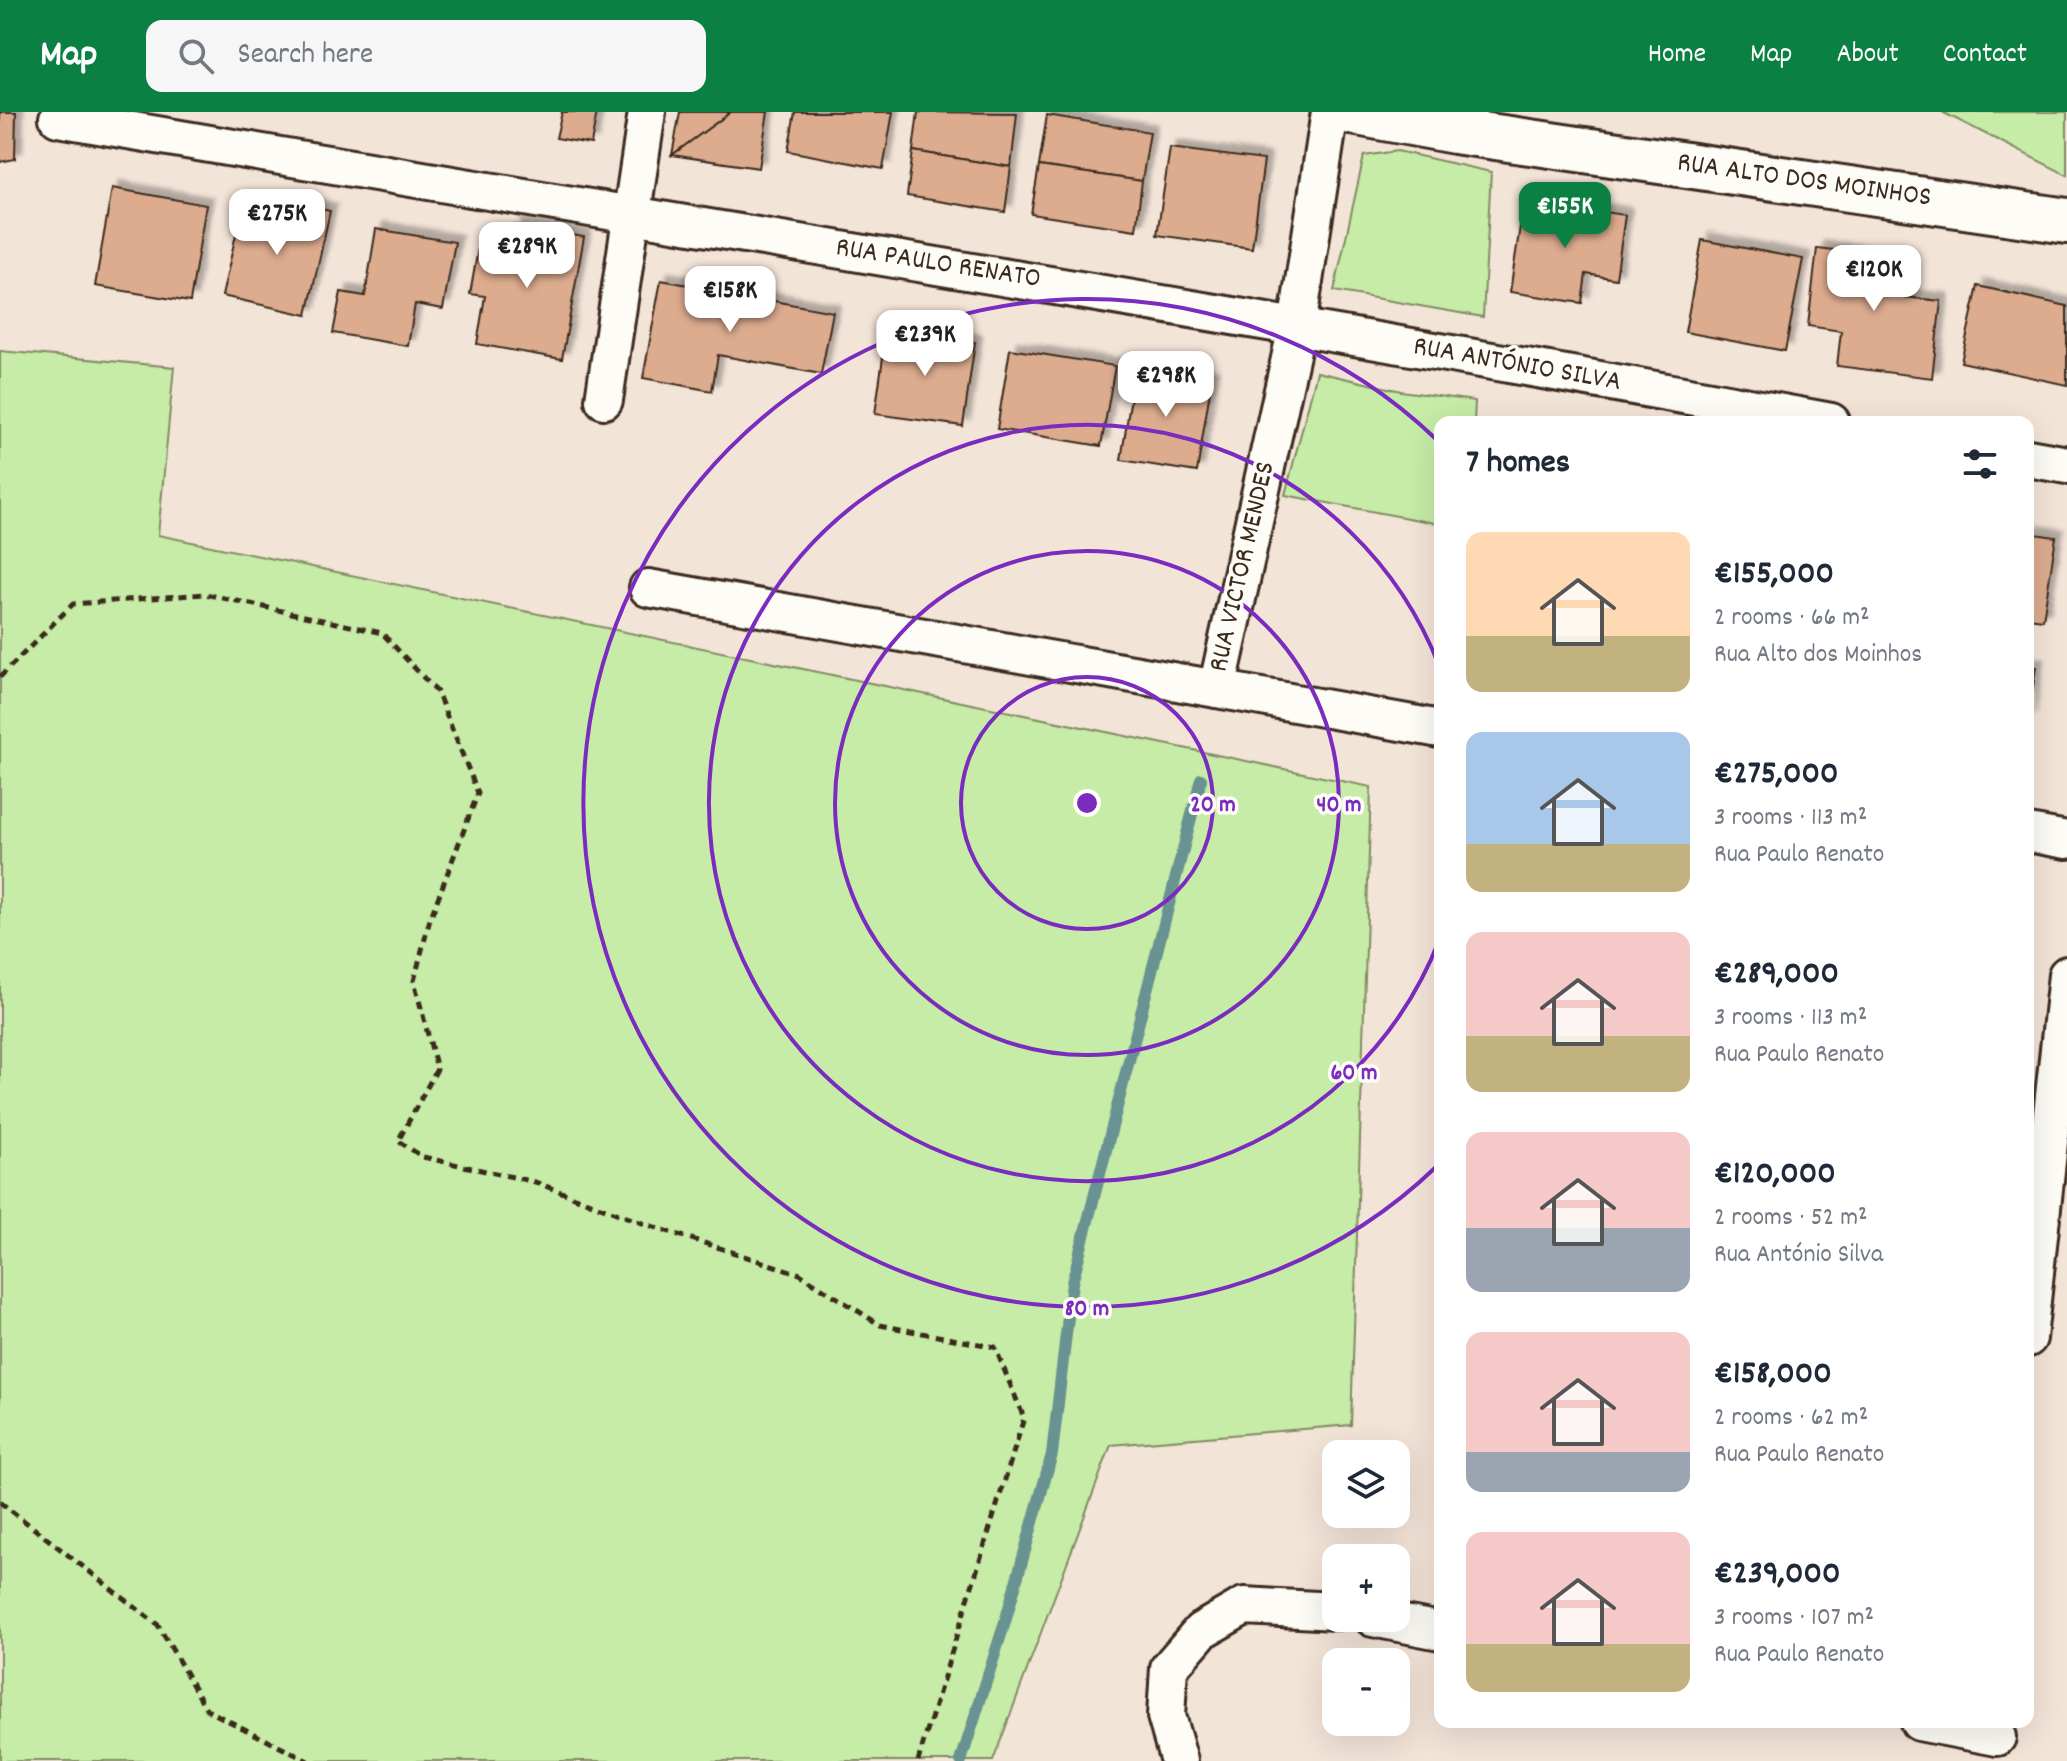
<!DOCTYPE html>
<html lang="en">
<head>
<meta charset="utf-8">
<style>
	body { margin:0; font-family:Dekko,sans-serif; background:#f6f6f7; color:#1f2937; height:100vh; display:flex; flex-direction:column; font-size:30px; white-space:nowrap }
	* { box-sizing:border-box; margin:0 }
	p { font-size:26px; color:#747a83 }
	.icon { flex:none; width:44px; height:44px; fill:none; stroke:currentColor; stroke-width:2; stroke-linecap:round; stroke-linejoin:round }
	.map { position:relative; flex:1; overflow:hidden }
	.details { position:absolute; left:1434px; top:304px; width:600px; height:1312px; display:flex; flex-direction:column; background:#fff; border-radius:16px; box-shadow:0 8px 32px #0002 }
	.details>* { flex:none }
	.controls { position:absolute; left:1322px; top:1328px; display:grid; gap:16px }
	.controls a { display:grid; place-items:center; width:88px; height:88px; border-radius:16px; background:#fff; box-shadow:0 8px 32px #0002; font-size:40px }
	.price { position:absolute; translate:-50% -68px; padding:0 18px; border-radius:16px; background:#fff; color:#222; font-size:26px; line-height:52px; filter:drop-shadow(0 2px 4px #0008) }
	.price::after { content:''; position:absolute; left:50%; top:48px; width:24px; height:18px; margin-left:-12px; background:inherit; clip-path:polygon(0 0,100% 0,50% 100%) }
	.price.current { background:#0b8043; color:#fff }
	ul { padding:0; list-style:none }
	li { display:flex; align-items:center; gap:24px; height:200px; padding:0 32px }
	li span { display:grid; place-items:center; flex:none; width:224px; height:160px; border-radius:16px; color:#555 }
	li>.icon { margin-inline-start:auto }
	span .icon { width:96px; height:96px; fill:#fffc; stroke-width:1 }
	li b { font-size:34px }
	h2 { display:flex; justify-content:space-between; align-items:center; height:96px; padding:0 32px; font-size:34px }
	header { display:flex; align-items:center; gap:48px; box-sizing:border-box; height:112px; padding:0 40px; background:#0b8043; color:#fff }
	header strong { font-size:38px }
	nav { display:flex; gap:44px; margin-inline-start:auto; font-size:28px }
	.search { width:560px; height:72px; background:#f6f6f7; display:flex; align-items:center; gap:20px; box-sizing:border-box; padding:0 28px; border-radius:16px; color:#747a83; font-size:30px }
	.map>svg:first-child { display:block }
	.green { fill:#c6eca7; stroke:#808b62; stroke-width:2 }
	.lines { fill:none; stroke-linecap:round; stroke-linejoin:round }
	.stream { stroke:#699292; stroke-width:12 }
	.building { fill:#ddac8f; stroke:#3b2a1e; stroke-width:2; filter:url(#shadow) }
	.minor-casing { stroke:#3b2a1e; stroke-width:42 }
	.tertiary-casing { stroke:#3b2a1e; stroke-width:50 }
	.path { stroke:#3b2a1e; stroke-width:5; stroke-dasharray:8 6; stroke-linecap:butt }
	.minor { stroke:#fdfcf7; stroke-width:36 }
	.tertiary { stroke:#fdfcf7; stroke-width:44 }
	.ring { fill:none; stroke:#7b2cbf; stroke-width:4 }
	.labels { text-anchor:middle; dominant-baseline:central; stroke-width:7; stroke-linejoin:round; paint-order:stroke }
	.street-label { font-size:28px; fill:#3b2a1e; stroke:#fdfcf7 }
	.centre { fill:#7b2cbf; stroke:#fdfcf7; stroke-width:4 }
	.ring-label { font-size:24px; text-anchor:middle; font-weight:bold; fill:#7b2cbf; stroke:#fdfcf7; stroke-width:7; stroke-linejoin:round; paint-order:stroke }
</style>
</head>
<body>
<header>
<strong>Map</strong>
<div class="search"><svg class="icon" aria-label="search" viewBox="0 0 24 24"><circle cx="10" cy="10" r="6"/><path d="M15 15l6 6"/></svg>Search here</div>
<nav><a>Home</a><a>Map</a><a>About</a><a>Contact</a></nav>
</header>
<div class="map">
<svg width="2067" height="1649" viewBox="0 0 2067 1649">
	<defs>
		<filter id="shadow"><feDropShadow dx="7" dy="-7" stdDeviation="2" flood-color="#0004"/></filter>
	</defs>
	<rect width="100%" height="100%" fill="#f3e4d8"/>
	<filter id="ink" filterUnits="userSpaceOnUse"><feTurbulence type="fractalNoise" baseFrequency=".0125" numOctaves="2"/><feDisplacementMap in="SourceGraphic" scale="16" xChannelSelector="R" yChannelSelector="G"/><feConvolveMatrix kernelMatrix="1 2 1 2 8 2 1 2 1" color-interpolation-filters="sRGB"/></filter>
	<g filter="url(#ink)">
		<g class="green">
			<polygon points="1942,0 2067,0 2067,63"/>
			<polygon points="1397,39 1491,60 1483,205 1334,179 1364,44"/>
			<polygon points="0,239 174,255 158,423 1371,675 1351,1313 1111,1333 993,1649 0,1649"/>
			<polygon points="1317,260 1401,279 1475,289 1474,310 1440,310 1440,412 1285,383"/>
		</g>
		<g class="lines">
			<polyline class="stream" points="961,1649 1005,1510 1052,1342 1072,1171 1201,667"/>
		</g>
		<g class="building">
			<polygon points="0,0 16,0 15,47 0,50"/>
			<polygon points="562,0 597,0 591,32 556,26"/>
			<polygon points="680,0 731,0 672,43"/>
			<polygon points="731,0 768,0 759,56 672,43"/>
			<polygon points="795,0 893,0 883,57 788,39"/>
			<polygon points="918,0 1017,1 1011,55 913,39"/>
			<polygon points="1047,3 1150,20 1142,69 1039,54"/>
			<polygon points="1170,36 1264,48 1252,136 1157,123"/>
			<polygon points="913,39 1011,55 1005,100 907,84"/>
			<polygon points="1039,54 1142,69 1136,118 1031,102"/>
			<polygon points="112,76 206,93 190,190 95,174"/>
			<polygon points="1524,88 1625,103 1616,167 1586,162 1582,191 1510,180"/>
			<polygon points="285,89 330,99 307,203 222,184 242,96 282,105"/>
			<polygon points="515,113 584,125 562,247 477,232 485,184 470,182 480,126 512,131"/>
			<polygon points="376,117 455,130 443,197 415,192 408,234 333,221 341,180 365,184"/>
			<polygon points="1702,128 1803,147 1785,239 1685,220"/>
			<polygon points="1817,136 1909,147 1904,185 1941,189 1932,266 1837,254 1841,219 1808,214"/>
			<polygon points="661,168 833,200 821,262 718,243 712,279 643,266"/>
			<polygon points="1978,174 2067,194 2067,273 1961,250"/>
			<polygon points="887,217 975,230 963,314 875,302"/>
			<polygon points="1010,237 1115,254 1101,334 997,317"/>
			<polygon points="1136,253 1212,266 1197,360 1121,348"/>
			<polygon points="2028,421 2056,425 2043,508 2028,506"/>
			<polygon points="2028,553 2036,555 2028,610"/>
		</g>
		<g class="lines">
			<defs>
				<g id="minor">
					<path d="M58 6C649 108 1241 201 1831 310"/>
					<polyline points="604,288 647,0"/>
					<polyline points="2028,346 2067,353"/>
					<polyline points="648,476 1217,577 1297,215 1330,0"/>
					<polyline points="1217,577 1440,617"/>
					<polyline points="2028,721 2067,728"/>
					<polyline points="2028,1226 2067,863"/>
					<polyline points="1373,1506 1440,1519"/>
					<polyline points="1919,1610 1997,1625"/>
					<polyline points="1179,1649 1166,1604 1169,1556 1201,1519 1244,1494 1336,1499"/>
				</g>
				<polyline id="tertiary" points="1352,0 1455,19 2067,109"/>
			</defs>
			<use href="#minor" class="minor-casing"/>
			<use href="#tertiary" class="tertiary-casing"/>
			<g class="path">
				<polyline points="0,565 73,492 205,482 382,521 437,580 478,681 430,807 414,869 437,957 398,1029 423,1045 535,1070 645,1112 800,1162 880,1213 995,1235 1024,1306 918,1649"/>
				<polyline points="0,1390 158,1513 207,1598 308,1649"/>
			</g>
			<use href="#minor" class="minor"/>
			<use href="#tertiary" class="tertiary"/>
		</g>
	</g>
	<g class="ring">
		<circle cx="1087" cy="691" r="126"/>
		<circle cx="1087" cy="691" r="252"/>
		<path d="M1440 826A378 378 0 1 1 1440 556"/>
		<path d="M1437 1054A504 504 0 1 1 1437 328"/>
	</g>
	<g class="labels">
		<g class="street-label">
			<text transform="translate(1804 70) rotate(8)">RUA ALTO DOS MOINHOS</text>
			<text transform="translate(938 153) rotate(9)">RUA PAULO RENATO</text>
			<text transform="translate(1517 254) rotate(10)">RUA ANTÓNIO SILVA</text>
			<text transform="translate(1244 455) rotate(-77)">RUA VICTOR MENDES</text>
		</g>
	</g>
	<circle cx="1087" cy="691" r="12" class="centre"/>
	<g class="ring-label">
		<text x="1213" y="699">20 m</text>
		<text x="1339" y="699">40 m</text>
		<text x="1354" y="967">60 m</text>
		<text x="1087" y="1203">80 m</text>
	</g>
</svg>
<div class="controls">
<a><svg class="icon" aria-label="layers" viewBox="0 0 24 24"><path d="M12 4l9 5-9 5-9-5zM3 14l9 5 9-5"/></svg></a>
<a>+</a>
<a>−</a>
</div>
<b class="price current" style="left:1565px;top:138px">€155K</b>
<b class="price" style="left:277px;top:145px">€275K</b>
<b class="price" style="left:527px;top:178px">€289K</b>
<b class="price" style="left:1874px;top:201px">€120K</b>
<b class="price" style="left:730px;top:222px">€158K</b>
<b class="price" style="left:925px;top:266px">€239K</b>
<b class="price" style="left:1166px;top:307px">€298K</b>
<section class="details">
<h2>7 homes<svg class="icon" aria-label="filters" viewBox="0 0 24 24"><path d="M4 7h16M4 17h16"/><circle cx="9" cy="7" r="2"/><circle cx="15" cy="17" r="2"/></svg></h2>
<ul>
<li><span style="background:linear-gradient(#ffd9b3 65%,#c2b280 0)"><svg class="icon" aria-label="home" viewBox="0 0 24 24"><path d="M3 11l9-7 9 7M6 9v11h12V9"/></svg></span><div><b>€155,000</b><p>2 rooms · 66 m²</p><p>Rua Alto dos Moinhos</p></div></li>
<li><span style="background:linear-gradient(#a9c7e8 70%,#c2b280 0)"><svg class="icon" aria-label="home" viewBox="0 0 24 24"><path d="M3 11l9-7 9 7M6 9v11h12V9"/></svg></span><div><b>€275,000</b><p>3 rooms · 113 m²</p><p>Rua Paulo Renato</p></div></li>
<li><span style="background:linear-gradient(#f6c9c9 65%,#c2b280 0)"><svg class="icon" aria-label="home" viewBox="0 0 24 24"><path d="M3 11l9-7 9 7M6 9v11h12V9"/></svg></span><div><b>€289,000</b><p>3 rooms · 113 m²</p><p>Rua Paulo Renato</p></div></li>
<li><span style="background:linear-gradient(#f6c9c9 60%,#9aa5b1 0)"><svg class="icon" aria-label="home" viewBox="0 0 24 24"><path d="M3 11l9-7 9 7M6 9v11h12V9"/></svg></span><div><b>€120,000</b><p>2 rooms · 52 m²</p><p>Rua António Silva</p></div></li>
<li><span style="background:linear-gradient(#f6c9c9 75%,#9aa5b1 0)"><svg class="icon" aria-label="home" viewBox="0 0 24 24"><path d="M3 11l9-7 9 7M6 9v11h12V9"/></svg></span><div><b>€158,000</b><p>2 rooms · 62 m²</p><p>Rua Paulo Renato</p></div></li>
<li><span style="background:linear-gradient(#f6c9c9 70%,#c2b280 0)"><svg class="icon" aria-label="home" viewBox="0 0 24 24"><path d="M3 11l9-7 9 7M6 9v11h12V9"/></svg></span><div><b>€239,000</b><p>3 rooms · 107 m²</p><p>Rua Paulo Renato</p></div></li>
</ul>
</section>
</div>
</body>
</html>
